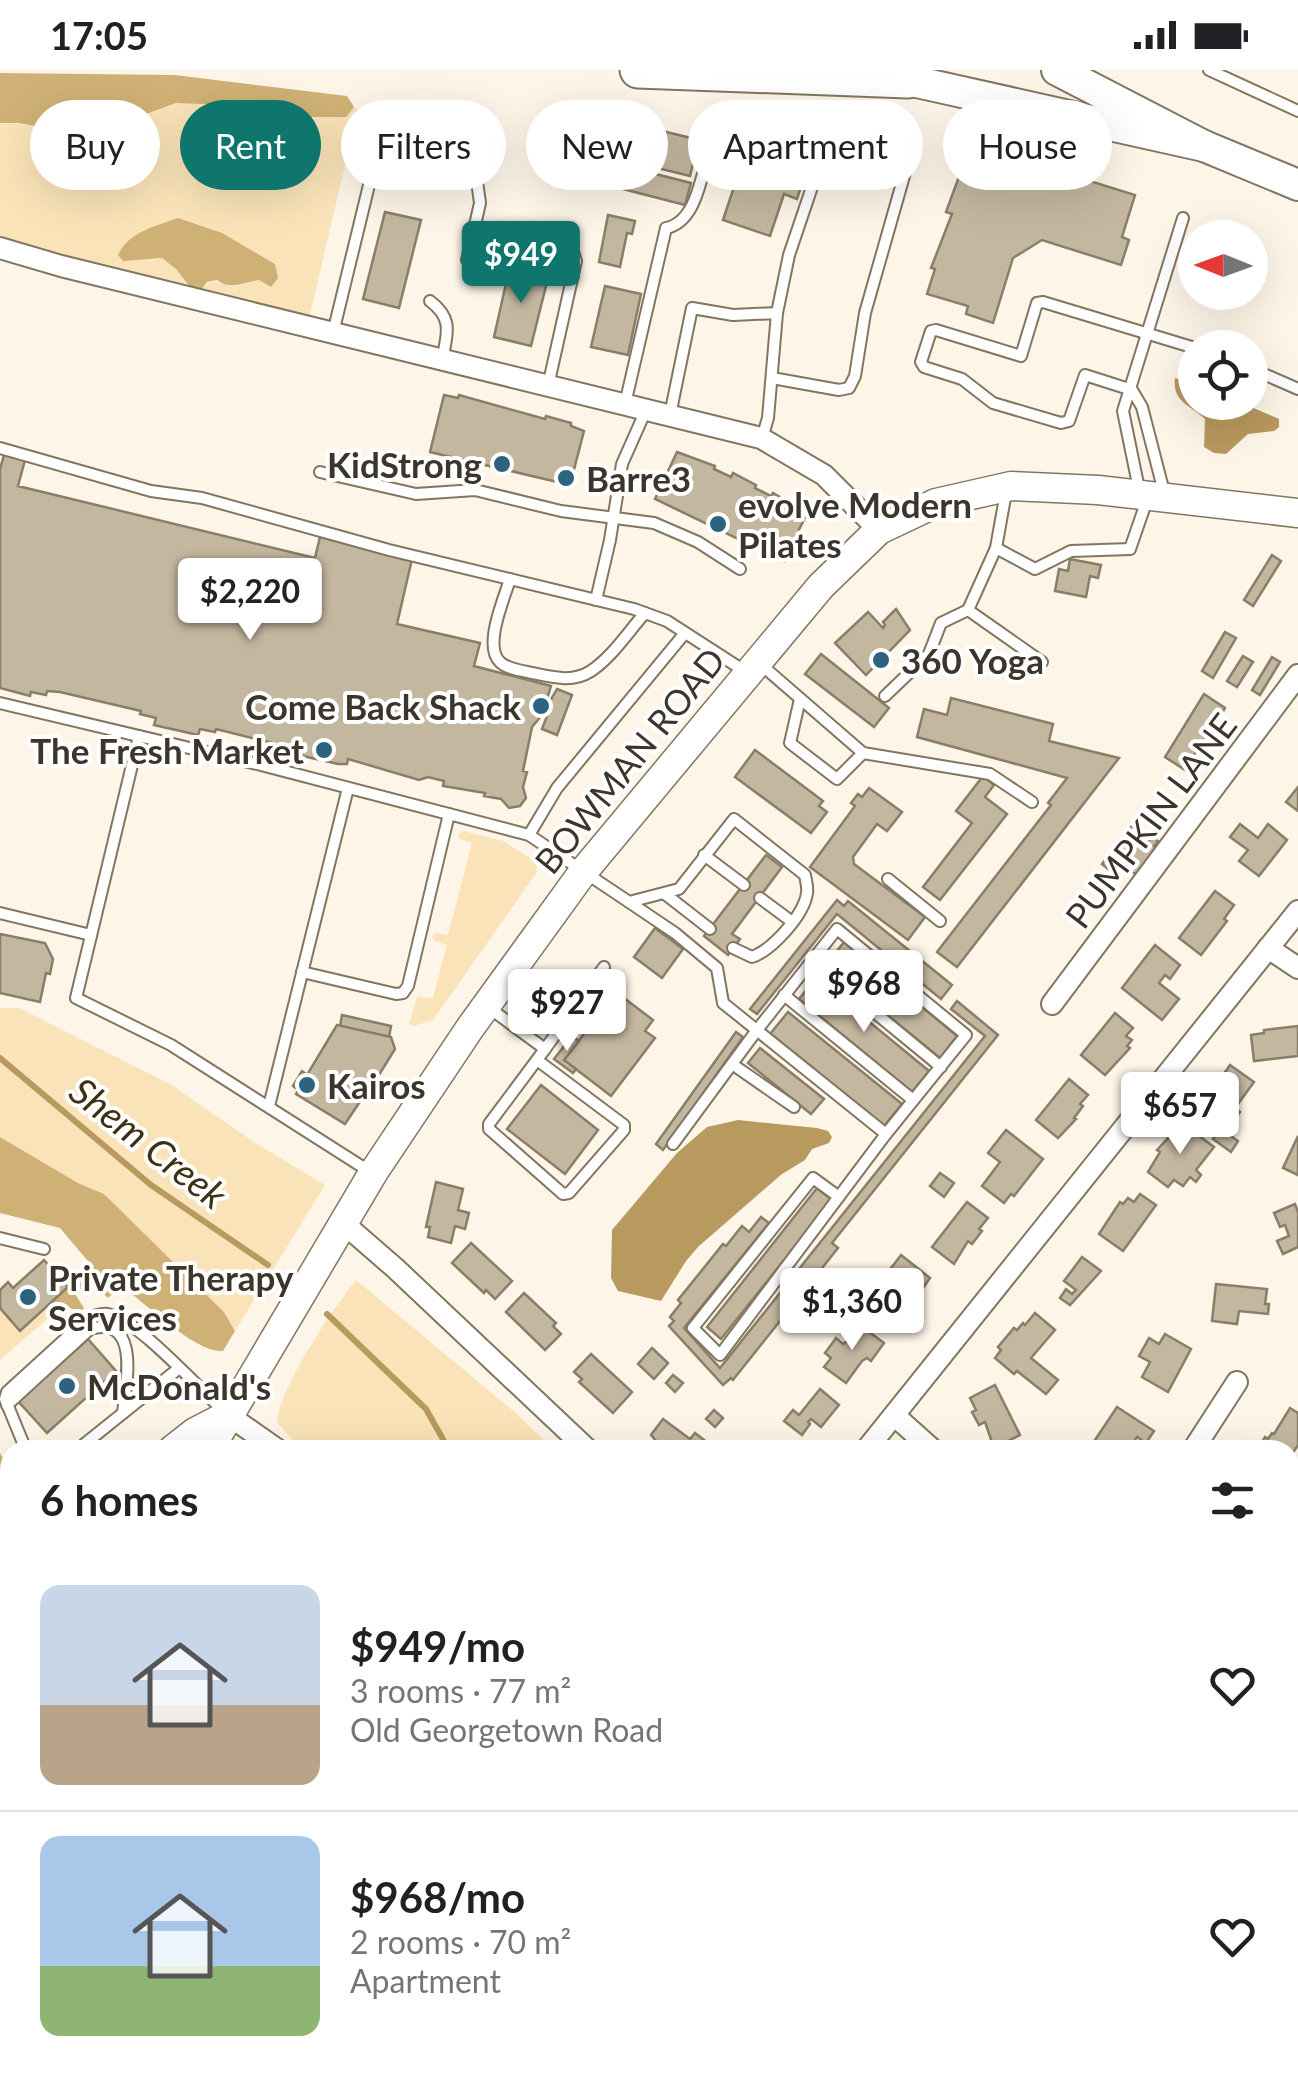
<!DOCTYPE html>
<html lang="en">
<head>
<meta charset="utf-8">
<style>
	body { margin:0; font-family:Lato,sans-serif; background:#f6f6f6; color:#202124; height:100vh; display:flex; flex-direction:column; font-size:38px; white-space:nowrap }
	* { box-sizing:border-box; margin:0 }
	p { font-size:32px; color:#757577 }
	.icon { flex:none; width:55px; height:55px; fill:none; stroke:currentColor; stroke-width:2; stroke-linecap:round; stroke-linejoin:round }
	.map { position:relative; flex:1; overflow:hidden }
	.drawer { position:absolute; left:0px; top:1370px; width:1300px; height:642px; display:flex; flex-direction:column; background:#fff; border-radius:30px 30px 0 0; box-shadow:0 10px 40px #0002 }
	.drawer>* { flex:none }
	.hud { position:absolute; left:30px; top:30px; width:1240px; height:90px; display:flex; gap:20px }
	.needle { width:65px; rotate:271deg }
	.tools { position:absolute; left:1178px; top:150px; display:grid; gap:20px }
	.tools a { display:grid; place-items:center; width:90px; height:90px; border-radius:50%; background:#fff; box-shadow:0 10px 40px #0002; font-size:50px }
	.price { position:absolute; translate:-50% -85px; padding:0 22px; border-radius:10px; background:#fff; color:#222; font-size:32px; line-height:65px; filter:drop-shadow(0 2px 5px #0008) }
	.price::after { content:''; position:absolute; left:50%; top:60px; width:30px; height:22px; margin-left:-15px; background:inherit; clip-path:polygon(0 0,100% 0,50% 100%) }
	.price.active { background:#0f766e; color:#fff }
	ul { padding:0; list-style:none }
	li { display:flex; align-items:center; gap:30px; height:250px; padding:0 40px }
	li+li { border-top:2px solid #e0e0e0 }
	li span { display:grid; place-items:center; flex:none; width:280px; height:200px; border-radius:20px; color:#555 }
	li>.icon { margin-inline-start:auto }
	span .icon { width:120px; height:120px; fill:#fffc; stroke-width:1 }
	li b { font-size:42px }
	h2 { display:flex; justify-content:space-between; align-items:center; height:120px; padding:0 40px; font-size:42px }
	.chip { padding:0 35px; border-radius:45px; background:#fff; box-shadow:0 10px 40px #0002; font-size:35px; line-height:90px }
	.chip.active { background:#0f766e; color:#fff }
	.status { display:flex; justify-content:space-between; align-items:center; height:70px; padding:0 50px; background:#fff; direction:ltr }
	.status svg { height:28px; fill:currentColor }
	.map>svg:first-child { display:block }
	.green { fill:#fae3b8 }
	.forest { fill:#d0b175 }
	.water { fill:#b8995e }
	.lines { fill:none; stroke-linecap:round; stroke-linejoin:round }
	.stream { stroke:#b8995e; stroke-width:6 }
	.building { fill:#c4b7a0; stroke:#8a7e68; stroke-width:2.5 }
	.lane-casing { stroke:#827660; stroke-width:14 }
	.street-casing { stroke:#827660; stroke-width:24 }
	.secondary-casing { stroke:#827660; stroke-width:31 }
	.primary-casing { stroke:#827660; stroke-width:34 }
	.highway-casing { stroke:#827660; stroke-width:39 }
	.path { stroke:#a59e93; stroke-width:4; stroke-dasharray:5 8; stroke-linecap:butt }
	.lane { stroke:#fff; stroke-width:10 }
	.street { stroke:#fff; stroke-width:20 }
	.secondary { stroke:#fff; stroke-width:28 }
	.primary { stroke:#fff; stroke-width:30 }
	.highway { stroke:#fff; stroke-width:35 }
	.poi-dot { fill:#2d637e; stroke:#fff; stroke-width:4 }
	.labels { text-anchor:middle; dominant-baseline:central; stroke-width:8; stroke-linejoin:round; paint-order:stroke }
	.poi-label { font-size:35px; font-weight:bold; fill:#3b352c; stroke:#fff; text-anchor:start }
	.street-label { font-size:35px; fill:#3b352c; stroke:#fff }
	.water-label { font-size:38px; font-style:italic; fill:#3e3014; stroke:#fff }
</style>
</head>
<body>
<div class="status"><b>17:05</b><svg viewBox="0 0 49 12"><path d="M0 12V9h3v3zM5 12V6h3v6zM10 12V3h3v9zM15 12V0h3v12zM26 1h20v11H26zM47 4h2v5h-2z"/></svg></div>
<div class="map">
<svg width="1298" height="2011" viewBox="0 0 1298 2011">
	<rect width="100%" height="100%" fill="#fdf5e7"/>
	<g class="green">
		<path d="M176 33 276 37 306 47H345L354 37 358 39 309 249 204 224 201 220C213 205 218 215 233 216 240 216 252 211 259 209L222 163 145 192 162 188 177 200 192 221 0 171V53C33 52 69 68 102 60 127 54 152 41 176 33Z"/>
		<polygon points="464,761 503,771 536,792 537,802 433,950 414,956 409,954 417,927 433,928 447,875 435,871 432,866 436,863 448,865 472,773 458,768 460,762"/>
		<polygon points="0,938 19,938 170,1014 257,1074 325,1115 235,1261 224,1242 104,1124 78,1113 0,1067"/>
		<path d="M356 1210 517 1344 554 1380H301L277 1352C279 1318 334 1237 356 1210Z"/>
		<polygon points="48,1235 49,1241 54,1243 0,1290 0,1238 20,1260"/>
		<polygon points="7,1593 10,1596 10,1789 0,1732 0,1595"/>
		<polygon points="1271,2002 1283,2011 816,2011 811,2003"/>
		<polygon points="373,2003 521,2003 527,2011 379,2011"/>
	</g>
	<g class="forest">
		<polygon points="0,3 175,5 347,26 354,37 346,47 306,47 276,37 176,33 100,61 62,61 18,53 0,53"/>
		<path d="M178 148 222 163 275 194 278 208 271 217 259 210C243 212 231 221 217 210L207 212 201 220 193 221 177 200 162 188 123 191 118 185C128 162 156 156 178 148Z"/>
		<path d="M0 1067 78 1113 104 1124 224 1242 235 1261 223 1281C195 1283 145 1232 121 1216L108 1228 89 1211 75 1224 84 1238 81 1241 62 1236 54 1243 49 1242 48 1235 93 1197 60 1158 0 1143Z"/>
		<polygon points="0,1383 10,1401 10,1447 0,1437"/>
	</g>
	<g class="water">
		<path d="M1175 308 1195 314V332L1242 333 1279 349V357L1274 361 1248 364 1226 384 1214 383 1204 377 1205 349C1190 335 1172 332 1175 308Z"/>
		<polygon points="738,1050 817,1058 828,1061 832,1067 829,1073 812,1079 805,1090 782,1104 699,1176 686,1191 661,1231 618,1221 611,1208 612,1160 677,1083 707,1057"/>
	</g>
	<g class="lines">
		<g class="stream">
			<polyline points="0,988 151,1115 268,1195"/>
			<polyline points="327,1244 426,1339 449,1380"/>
			<polyline points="503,2002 505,2011"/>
		</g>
	</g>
	<g class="building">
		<polygon points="846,41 850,90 809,93 797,129 784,124 770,166 723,150 738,105 726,101 739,60 756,65 762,47"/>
		<polygon points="638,55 699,70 690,106 629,91"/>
		<polygon points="971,74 1135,125 1122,167 1129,170 1121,195 1042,170 1013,188 993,253 966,244 968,236 927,224 935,199 931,198 952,144 946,142"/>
		<polygon points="628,97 691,113 685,135 623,119"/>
		<polygon points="385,142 421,150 399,238 363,229"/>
		<polygon points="608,145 635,151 632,164 627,163 620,197 599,192"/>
		<polygon points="519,197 545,203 548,208 531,276 494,267 509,200 518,201"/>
		<polygon points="605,216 641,224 628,285 591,277"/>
		<polygon points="444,325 458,328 459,325 545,349 546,346 571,353 571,356 584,361 570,415 430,382"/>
		<polygon points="677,382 715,396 714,399 731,407 733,403 756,415 755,418 771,426 773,423 807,443 784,491 655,429"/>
		<polygon points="4,385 25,390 18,416 315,488 320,467 412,489 397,554 480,573 474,596 551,616 542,645 532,657 523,701 527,702 523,717 526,728 520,736 509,738 501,729 484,726 485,723 443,716 444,711 428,707 419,710 348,689 347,694 338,694 303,686 296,679 216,659 215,662 200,659 198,665 154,655 156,648 140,644 141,641 60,622 47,621 46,625 31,622 30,626 0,618 0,399"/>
		<polygon points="1272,485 1281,491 1253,536 1244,530"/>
		<polygon points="1070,489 1101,495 1098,508 1090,506 1086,527 1055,521 1059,499 1068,501"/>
		<polygon points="896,539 910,560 866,605 835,573 868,542 883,558 885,555 883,552"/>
		<polygon points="1225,562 1236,568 1213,608 1202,601"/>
		<polygon points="821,584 889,638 874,657 805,604"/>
		<polygon points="1243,586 1253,592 1237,617 1227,611"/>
		<polygon points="1272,587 1280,592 1260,625 1252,620"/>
		<polygon points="557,619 572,625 557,665 542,659 547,646 542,645"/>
		<polygon points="1204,624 1225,638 1206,672 1203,670 1185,700 1165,687"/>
		<polygon points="951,628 1053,654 1049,671 1119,688 957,897 937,882 1051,735 1048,733 1067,708 917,667 924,639 947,645"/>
		<polygon points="755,680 823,731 819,736 827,742 811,763 735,707"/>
		<polygon points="983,706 994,715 985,727 1007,744 940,830 923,817 972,753 956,741"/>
		<polygon points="1298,717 1298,741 1286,732"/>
		<polygon points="869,718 902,742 887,761 877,754 853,787 854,794 925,847 908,870 810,797 855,736 851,733 858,724 862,727"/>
		<polygon points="1240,754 1258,768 1268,754 1287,770 1259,806 1239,791 1248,780 1230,767"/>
		<polygon points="1131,757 1149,771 1153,766 1158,771 1154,776 1159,780 1138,806 1121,793 1113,803 1102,794"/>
		<polygon points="766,785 782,797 732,864 740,869 728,885 704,866"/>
		<polygon points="1215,821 1234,835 1224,849 1227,851 1201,885 1179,868"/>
		<polygon points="837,830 844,836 848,831 952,915 941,929 837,844 757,944 750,939"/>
		<polygon points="655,858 683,879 662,908 634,887"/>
		<polygon points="0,864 45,873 53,889 50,904 46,903 40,932 0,923"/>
		<polygon points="844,872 957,966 940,988 826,895"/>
		<polygon points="1155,875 1180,895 1170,909 1165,905 1159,913 1179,929 1162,950 1122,918"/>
		<polygon points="816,908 929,1001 912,1022 799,929"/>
		<polygon points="616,922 653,950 645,961 655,968 611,1026 564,990"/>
		<polygon points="957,931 998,965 832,1173 838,1178 733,1310 731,1308 723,1315 669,1256 674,1251 670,1247 681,1233 678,1230 723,1174 726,1176 742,1156 749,1162 761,1147 769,1153 684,1258 720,1298 985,966 951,939"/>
		<polygon points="788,942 902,1034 884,1056 770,964"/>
		<polygon points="1115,943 1133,958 1126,966 1132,970 1127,976 1130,978 1105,1005 1081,985"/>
		<polygon points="342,945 391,956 389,967 340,956"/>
		<polygon points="337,955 391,967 395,979 364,1029 358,1026 355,1030 359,1033 345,1054 296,1024 298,1020 293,1016 302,1001 307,1005"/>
		<polygon points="1298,956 1298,986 1254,991 1251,965 1264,963 1264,960"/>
		<polygon points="736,962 743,967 663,1080 656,1074"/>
		<polygon points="572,966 579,971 564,990 576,999 573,1003 554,989"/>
		<polygon points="760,978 824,1029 811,1044 748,993"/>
		<polygon points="1230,995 1254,1012 1235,1038 1240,1042 1233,1052 1228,1048 1221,1058 1200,1043 1210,1030 1213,1033 1217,1027 1221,1018 1216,1015"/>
		<polygon points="1069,1009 1088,1025 1080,1034 1083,1036 1074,1048 1076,1049 1058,1068 1036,1050"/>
		<polygon points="541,1015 598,1060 565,1104 507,1059"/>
		<polygon points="1182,1053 1214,1077 1196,1100 1201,1105 1196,1112 1190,1107 1183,1116 1174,1110 1168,1117 1148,1102 1160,1082 1157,1080"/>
		<polygon points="1221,1059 1238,1071 1231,1082 1213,1069"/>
		<polygon points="1006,1060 1043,1089 1014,1126 1011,1124 1004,1133 982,1116 1000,1092 988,1083"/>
		<polygon points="1298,1066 1298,1105 1283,1098"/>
		<polygon points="940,1103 954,1113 944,1127 930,1116"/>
		<polygon points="436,1112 463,1119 458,1140 469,1143 465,1159 455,1156 451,1173 428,1167 430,1157 426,1157"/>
		<polygon points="817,1118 832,1130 721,1269 707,1257"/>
		<polygon points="1140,1124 1156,1135 1123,1181 1099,1164 1120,1132 1123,1134 1128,1128 1134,1132"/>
		<polygon points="967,1132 988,1148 979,1159 982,1161 972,1174 968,1171 954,1194 932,1177"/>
		<polygon points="1295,1134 1298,1142 1298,1177 1283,1184 1277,1171 1289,1166 1285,1155 1280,1157 1274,1143"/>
		<polygon points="471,1173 512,1211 495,1229 486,1220 484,1223 452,1193"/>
		<polygon points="901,1185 930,1208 898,1254 875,1236 893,1213 885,1206"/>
		<polygon points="1082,1187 1101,1201 1070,1235 1060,1228 1066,1219 1072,1224 1076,1220 1064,1211"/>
		<polygon points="44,1190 68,1217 20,1261 0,1238 0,1220 8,1212 13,1218"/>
		<polygon points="1216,1214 1267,1219 1265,1234 1269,1234 1268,1244 1239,1241 1237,1254 1212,1251"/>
		<polygon points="524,1223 556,1253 553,1256 561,1264 545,1280 506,1242"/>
		<polygon points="1035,1243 1055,1260 1031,1288 1058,1310 1046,1324 1017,1301 1014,1304 995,1288 1001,1280 998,1277 1014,1258 1017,1260 1023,1253 1025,1255"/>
		<polygon points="860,1255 884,1273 871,1291 867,1288 862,1291 846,1313 824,1297 831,1288 825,1283 836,1268 843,1274 849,1270"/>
		<polygon points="1165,1264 1191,1279 1168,1322 1142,1307 1150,1292 1139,1286 1149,1268 1159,1274"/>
		<polygon points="88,1269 116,1301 47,1363 18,1331"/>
		<polygon points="652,1278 668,1293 654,1309 638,1294"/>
		<polygon points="591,1284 632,1322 613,1343 579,1312 582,1309 574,1302"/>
		<polygon points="673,1305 683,1313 675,1322 666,1313"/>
		<polygon points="995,1315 1020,1365 994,1378 985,1352 979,1355 972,1342 976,1340 970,1328"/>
		<polygon points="820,1319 839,1335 821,1357 811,1349 808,1352 810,1354 802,1365 784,1351 793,1340 799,1345"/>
		<polygon points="1117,1337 1154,1361 1146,1373 1137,1367 1129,1379 1125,1376 1123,1380 1091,1380 1089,1379"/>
		<polygon points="1290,1338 1298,1343 1298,1375 1290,1387 1290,1380 1257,1380 1265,1367 1268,1369 1272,1363 1274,1364"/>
		<polygon points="714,1340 723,1348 715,1357 706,1349"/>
		<polygon points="663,1349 690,1369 695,1363 708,1373 703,1380 664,1380 651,1365"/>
		<polygon points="1291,1520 1298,1524 1298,1575 1290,1589"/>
		<polygon points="1292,1781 1298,1781 1298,1813 1290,1813"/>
		<polygon points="589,2002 613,2002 601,2011 575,2011"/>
		<polygon points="734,2002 778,2002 764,2011 751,2011 752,2007 745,2011 728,2011 726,2008"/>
	</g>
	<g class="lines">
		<defs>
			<g id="lane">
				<polyline points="1209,0 1298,41"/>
				<polyline points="527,165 571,175 576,191 548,316"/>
				<path d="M430 231C454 249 447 264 442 291"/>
				<polyline points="333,263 369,115 389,90 412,81 461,89 476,104 480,133 467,190"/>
				<polyline points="1250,298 1298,319"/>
				<polyline points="772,308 839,320 849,318 855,306 865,243 912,78 910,73 865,63 861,65 851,98 813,114 789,185 777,243"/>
				<path d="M625 334 666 158C697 152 701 105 710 78"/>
				<polyline points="670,345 692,238 733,245 777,243 768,348 762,368"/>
				<polyline points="0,378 151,421 202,428 389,480 634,539 667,551 746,602"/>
				<polyline points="320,402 416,424 475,420 561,441 654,453 698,472 740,499"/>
				<polyline points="1140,424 1123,341 1183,148"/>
				<polyline points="1165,426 1142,337 1132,320 1085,305 1069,351 1061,353 993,333 962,309 924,297 921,292 931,261 936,260 1021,286 1037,233 1043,232 1195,278"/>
				<polyline points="996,478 1035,499 1071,481 1130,479 1148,427"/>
				<path d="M510 509C504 529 483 576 500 592 508 600 526 601 537 604 556 608 574 612 591 601 612 587 628 562 645 543"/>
				<polyline points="596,530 610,470 622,394 646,340"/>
				<polyline points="968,540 1042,592"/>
				<polyline points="758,592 863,683 990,704 1032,732"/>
				<polyline points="885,626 929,584 941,553 968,540 996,478 1006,422"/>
				<polyline points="800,629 790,673 837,709 863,683"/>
				<path d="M0 633 261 695 529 765 629 832 679 819 734 749 805 805C806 811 808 817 807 823 804 845 772 880 752 887L733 878"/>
				<polyline points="139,666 76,928 171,975 372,1103"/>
				<polyline points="529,765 557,718 685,563"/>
				<polyline points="704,785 744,815"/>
				<polyline points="888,809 940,851"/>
				<polyline points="665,824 710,859"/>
				<polyline points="760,828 791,851"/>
				<polyline points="629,832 675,863 717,898 723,933 886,1064 720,1285 693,1258 813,1108 839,1127"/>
				<polyline points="0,843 91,865"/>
				<polyline points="812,891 941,997"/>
				<polyline points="302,902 396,924 403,923 408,916 449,744"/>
				<polyline points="784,925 913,1030"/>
				<polyline points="488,937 545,979 489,1054 489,1059 563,1124 569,1123 624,1060 624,1055 537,990"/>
				<polyline points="545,979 604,897"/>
				<polyline points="732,994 794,1037"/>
				<polyline points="269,1036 348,718"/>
				<polyline points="673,1074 757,960 837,859 966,965 886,1064"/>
				<polyline points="0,1168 44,1179"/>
				<path d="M7 1335 90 1259C141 1245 126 1313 123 1343"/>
				<path d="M26 1380 5 1329 7 1322 86 1250C93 1246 100 1243 108 1244 138 1250 199 1319 224 1341"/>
				<polyline points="77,1380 178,1299"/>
				<polyline points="147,2002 149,2011"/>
			</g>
			<g id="street">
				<polyline points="0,178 61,196 761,368 824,405 879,460"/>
				<polyline points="1268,878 1298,898"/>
				<polyline points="1052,934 1298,605"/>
				<polyline points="342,1152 395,1198 588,1380"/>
				<polyline points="228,1345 278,1380"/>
				<polyline points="895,1346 933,1380"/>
				<polyline points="866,1380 1298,841"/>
				<polyline points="1193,1380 1237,1312"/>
				<polyline points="1290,1688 1298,1675"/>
				<polyline points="1290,1710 1298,1716"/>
				<polyline points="675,2002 678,2011"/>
			</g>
			<g id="secondary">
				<polyline points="172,1380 195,1362 228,1345"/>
				<polyline points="209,1380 373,1103 470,958 583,802 821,516 879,460 936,433 1011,416 1098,420 1298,443"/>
				<polyline points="0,1497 10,1525"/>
				<polyline points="0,1572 10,1564"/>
				<polyline points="86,2002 88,2011"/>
			</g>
			<g id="primary">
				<polyline points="1057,0 1204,76 1298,115"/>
				<polyline points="908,10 1204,76"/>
			</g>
			<g id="highway">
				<polyline points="638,0 908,10"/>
				<polyline points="0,1833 10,1889"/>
				<polyline points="31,2002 32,2011"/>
				<polyline points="63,2002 65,2011"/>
			</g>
		</defs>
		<use href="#lane" class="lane-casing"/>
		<use href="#street" class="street-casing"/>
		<use href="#secondary" class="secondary-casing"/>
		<use href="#primary" class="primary-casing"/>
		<use href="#highway" class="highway-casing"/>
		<polyline class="path" points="1198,2011 1204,2002"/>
		<use href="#lane" class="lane"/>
		<use href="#street" class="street"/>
		<use href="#secondary" class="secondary"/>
		<use href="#primary" class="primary"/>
		<use href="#highway" class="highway"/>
	</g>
	<g class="poi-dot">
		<circle cx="502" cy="394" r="10"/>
		<circle cx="566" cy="408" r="10"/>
		<circle cx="718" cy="454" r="10"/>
		<circle cx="881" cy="590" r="10"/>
		<circle cx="541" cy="636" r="10"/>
		<circle cx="324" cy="680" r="10"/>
		<circle cx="307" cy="1015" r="10"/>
		<circle cx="28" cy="1227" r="10"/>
		<circle cx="67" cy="1316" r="10"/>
	</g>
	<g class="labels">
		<g class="poi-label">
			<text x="482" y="394" text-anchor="end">KidStrong</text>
			<text x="586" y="408">Barre3</text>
			<text x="738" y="434">evolve Modern<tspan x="738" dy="40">Pilates</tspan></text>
			<text x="901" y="590">360 Yoga</text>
			<text x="521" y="636" text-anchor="end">Come Back Shack</text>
			<text x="304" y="680" text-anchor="end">The Fresh Market</text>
			<text x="327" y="1015">Kairos</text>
			<text x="48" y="1207">Private Therapy<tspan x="48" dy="40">Services</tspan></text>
			<text x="87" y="1316">McDonald's</text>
		</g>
		<g class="street-label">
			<text transform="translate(629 690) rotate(-51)">BOWMAN ROAD</text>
			<text transform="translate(1150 750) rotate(-53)">PUMPKIN LANE</text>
		</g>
		<g class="water-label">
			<text transform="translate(149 1072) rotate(38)">Shem Creek</text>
		</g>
	</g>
</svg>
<div class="tools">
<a><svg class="needle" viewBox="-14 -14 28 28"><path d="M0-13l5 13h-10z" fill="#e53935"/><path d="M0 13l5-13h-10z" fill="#757577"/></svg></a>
<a><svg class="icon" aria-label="locate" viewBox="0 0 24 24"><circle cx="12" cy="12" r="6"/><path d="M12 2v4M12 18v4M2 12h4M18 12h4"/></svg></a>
</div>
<b class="price active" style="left:521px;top:236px">$949</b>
<b class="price" style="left:250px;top:573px">$2,220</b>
<b class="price" style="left:864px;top:965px">$968</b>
<b class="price" style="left:567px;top:984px">$927</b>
<b class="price" style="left:1180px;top:1087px">$657</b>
<b class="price" style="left:852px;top:1283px">$1,360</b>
<div class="hud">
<a class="chip">Buy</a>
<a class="chip active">Rent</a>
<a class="chip">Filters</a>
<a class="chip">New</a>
<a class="chip">Apartment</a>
<a class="chip">House</a>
</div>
<section class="drawer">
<h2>6 homes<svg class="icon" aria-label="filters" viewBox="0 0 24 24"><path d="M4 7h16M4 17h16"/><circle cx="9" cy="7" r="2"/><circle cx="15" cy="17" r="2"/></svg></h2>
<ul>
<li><span style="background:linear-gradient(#c9d6e8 60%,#b9a48a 0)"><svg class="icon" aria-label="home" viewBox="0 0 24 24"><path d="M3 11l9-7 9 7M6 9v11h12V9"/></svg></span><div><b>$949/mo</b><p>3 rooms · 77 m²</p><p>Old Georgetown Road</p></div><svg class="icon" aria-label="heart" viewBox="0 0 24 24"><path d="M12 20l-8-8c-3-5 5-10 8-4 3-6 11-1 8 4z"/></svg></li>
<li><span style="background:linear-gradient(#a9c7e8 65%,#8fb573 0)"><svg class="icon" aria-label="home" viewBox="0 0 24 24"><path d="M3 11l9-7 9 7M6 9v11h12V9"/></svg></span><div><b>$968/mo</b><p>2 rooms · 70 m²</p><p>Apartment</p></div><svg class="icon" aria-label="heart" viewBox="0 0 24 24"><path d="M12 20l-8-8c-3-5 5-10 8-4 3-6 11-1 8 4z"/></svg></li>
</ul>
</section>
</div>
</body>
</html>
